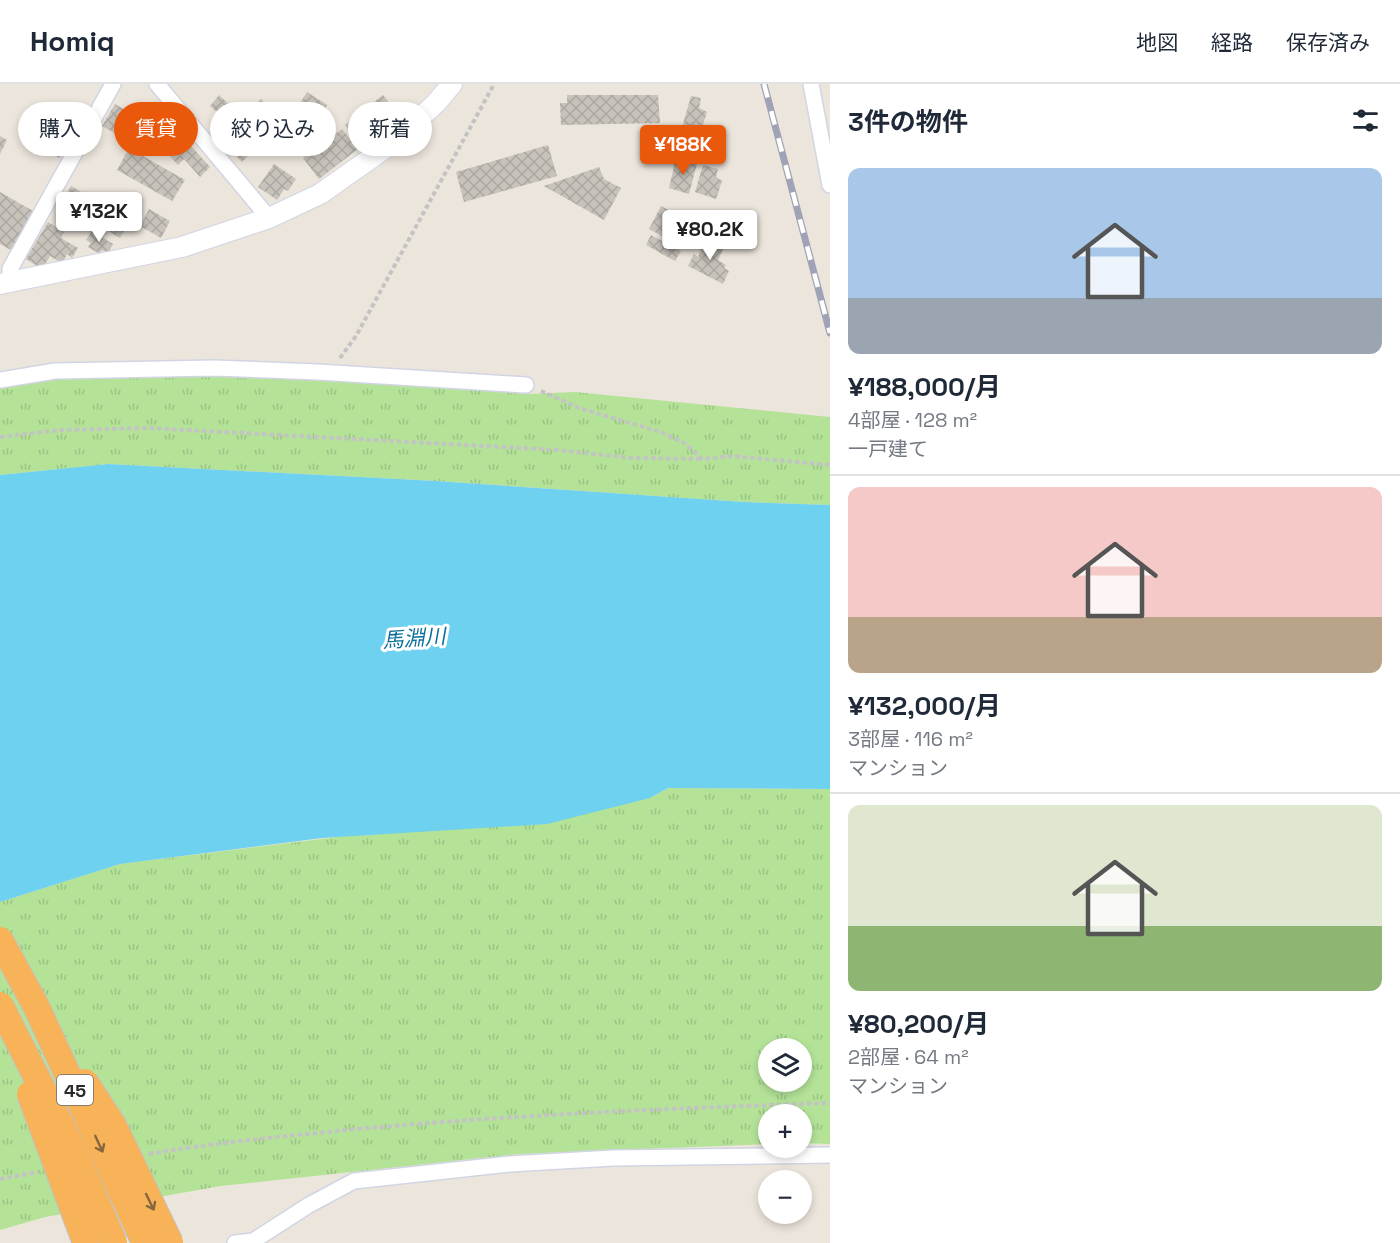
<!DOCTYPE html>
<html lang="ja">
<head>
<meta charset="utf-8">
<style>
	body { margin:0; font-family:"Space Grotesk","Noto Sans JP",sans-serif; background:#f2f2f3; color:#1f2937; height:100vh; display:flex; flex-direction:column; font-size:22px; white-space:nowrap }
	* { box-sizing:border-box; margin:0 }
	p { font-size:20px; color:#747a83 }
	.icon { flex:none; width:33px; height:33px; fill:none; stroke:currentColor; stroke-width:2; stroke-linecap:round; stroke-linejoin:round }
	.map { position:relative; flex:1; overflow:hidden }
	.drawer { display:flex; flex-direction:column; background:#fff; width:570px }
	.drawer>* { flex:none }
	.banner { position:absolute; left:18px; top:18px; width:570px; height:54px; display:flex; gap:12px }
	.tools { position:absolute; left:758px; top:954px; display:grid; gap:12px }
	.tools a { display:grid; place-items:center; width:54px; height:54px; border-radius:50%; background:#fff; box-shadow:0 3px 9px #0003; font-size:30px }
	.price { position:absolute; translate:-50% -51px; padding:0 14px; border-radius:6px; background:#fff; color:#222; font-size:20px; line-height:39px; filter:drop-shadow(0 2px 3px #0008) }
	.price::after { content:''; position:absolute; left:50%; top:36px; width:18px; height:14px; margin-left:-9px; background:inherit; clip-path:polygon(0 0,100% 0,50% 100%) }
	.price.active { background:#ea580c; color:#fff }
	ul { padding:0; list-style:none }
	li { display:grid; align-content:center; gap:12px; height:318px; padding:0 18px }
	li+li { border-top:2px solid #e0e1e3 }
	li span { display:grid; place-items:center; height:186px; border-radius:12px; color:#555 }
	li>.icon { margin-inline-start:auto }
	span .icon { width:108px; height:108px; fill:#fffc; stroke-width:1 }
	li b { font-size:26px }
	h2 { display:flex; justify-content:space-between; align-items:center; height:72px; padding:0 18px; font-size:26px }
	.tag { padding:0 21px; border-radius:27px; background:#fff; box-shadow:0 3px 9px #0003; font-size:21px; line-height:54px }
	.tag.active { background:#ea580c; color:#fff }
	header { display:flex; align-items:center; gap:36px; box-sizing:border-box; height:84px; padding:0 30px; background:#fff; border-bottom:2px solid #e0e1e3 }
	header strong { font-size:28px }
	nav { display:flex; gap:33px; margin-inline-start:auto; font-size:21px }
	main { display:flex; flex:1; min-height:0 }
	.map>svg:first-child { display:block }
	.grass { fill:url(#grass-tufts); fill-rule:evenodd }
	.water { fill:#6ed1ef }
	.building { fill:url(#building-cross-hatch) }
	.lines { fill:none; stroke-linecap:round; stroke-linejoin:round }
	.minor-casing { stroke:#d1d5e3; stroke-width:18 }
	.tertiary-casing { stroke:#d1d5e3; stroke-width:22 }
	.path { stroke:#c3c3c3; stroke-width:4; stroke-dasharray:4.5 3; stroke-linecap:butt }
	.minor { stroke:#fff; stroke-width:15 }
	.tertiary { stroke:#fff; stroke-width:20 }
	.rail-casing { stroke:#9fa3b5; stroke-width:7 }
	.rail { stroke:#fff; stroke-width:4.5; stroke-dasharray:14; stroke-linecap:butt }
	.trunk-bridge-casing { stroke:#c3c3c3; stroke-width:28; stroke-linecap:butt }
	.trunk-bridge { stroke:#f8b258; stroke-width:26 }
	.oneway { stroke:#87673f }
	.labels { text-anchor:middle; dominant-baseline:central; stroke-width:6; stroke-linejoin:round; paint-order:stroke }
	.shield { fill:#fff; stroke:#6a6a6a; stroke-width:1.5 }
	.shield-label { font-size:18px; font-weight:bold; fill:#2a2a2a }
	.water-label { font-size:21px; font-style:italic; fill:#0c6f9c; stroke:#fff }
</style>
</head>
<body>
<header>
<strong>Homiq</strong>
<nav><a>地図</a><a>経路</a><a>保存済み</a></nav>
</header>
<main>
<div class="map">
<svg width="830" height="1159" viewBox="0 0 830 1159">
	<defs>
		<pattern id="grass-tufts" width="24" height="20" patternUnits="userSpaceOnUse" patternTransform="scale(1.5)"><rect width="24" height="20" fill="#b4e398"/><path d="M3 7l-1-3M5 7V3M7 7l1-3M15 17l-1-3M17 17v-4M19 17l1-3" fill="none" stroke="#9bc383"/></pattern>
		<pattern id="building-cross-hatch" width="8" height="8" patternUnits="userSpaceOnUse" patternTransform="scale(1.5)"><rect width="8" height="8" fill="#c7c3bb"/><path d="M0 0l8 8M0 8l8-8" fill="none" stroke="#aba8a1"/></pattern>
	</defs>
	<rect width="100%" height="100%" fill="#ece5dc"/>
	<g class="grass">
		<polygon points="211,290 316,294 528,310 575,308 830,333 830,421 744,418 436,397 108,380 0,391 0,303 56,294"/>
		<path d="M668 704 830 705V1060L801 1059V1030H768V1060L520 1070 221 1102 45 1133 0 1146V818L119 780 650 714ZM768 964H801V998H768Z"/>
	</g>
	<polygon class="water" points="108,380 436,397 744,418 830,421 830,705 668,704 650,714 547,740 322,754 120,780 0,818 0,391"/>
	<g class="building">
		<polygon points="307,8 327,21 302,62 282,49"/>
		<polygon points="219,11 234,25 237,22 249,32 237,45 210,22"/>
		<polygon points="383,11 400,33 362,63 345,41"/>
		<polygon points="567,11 658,11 660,39 561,41 560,19 567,19"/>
		<polygon points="691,12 701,14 699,24 707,28 699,53 681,47"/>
		<polygon points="261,15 270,24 275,19 289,31 275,47 251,26"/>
		<polygon points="115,20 137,33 125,55 102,42"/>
		<polygon points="147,26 174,41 159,67 132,52"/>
		<polygon points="53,42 71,53 59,74 41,63"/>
		<polygon points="245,45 260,60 242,78 227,63"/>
		<polygon points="342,45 358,65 319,95 303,74"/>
		<polygon points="0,52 7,56 0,70"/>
		<polygon points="182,52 210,83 200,93 184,75 178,81 165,67"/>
		<polygon points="548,61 557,92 464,118 456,88"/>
		<polygon points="129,64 185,96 172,117 117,86"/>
		<polygon points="676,74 697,80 689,110 669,104"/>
		<polygon points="274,80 296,95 288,107 284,105 277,116 258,103"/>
		<polygon points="703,81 718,85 716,93 722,97 716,115 695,108"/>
		<polygon points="599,83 604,95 621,104 604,136 544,102"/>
		<polygon points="71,102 95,116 84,136 60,122"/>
		<polygon points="0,108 33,127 11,166 0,160"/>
		<polygon points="101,117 132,134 120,154 90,136"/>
		<polygon points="661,122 684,134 681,140 686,143 679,155 674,152 671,157 649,145"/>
		<polygon points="149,125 170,137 161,154 140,142"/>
		<polygon points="48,138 64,148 61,154 78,164 72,174 67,170 62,179 50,172 42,185 26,175"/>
		<polygon points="92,147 113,160 108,169 102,166 100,170 88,163 91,159 86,156"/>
		<polygon points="651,151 681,167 675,177 646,161"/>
		<polygon points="707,153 725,161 718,176 726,181 724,184 729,187 723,200 688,182 694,170 698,173"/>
	</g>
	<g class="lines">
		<defs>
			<g id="minor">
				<polyline points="157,0 269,134"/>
				<polyline points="811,0 830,101"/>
				<polyline points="10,197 10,185 113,0"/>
				<polyline points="0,296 55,287 214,284 318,288 526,301"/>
				<polyline points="235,1159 253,1157 309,1121 354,1097 510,1080 613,1074 830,1071"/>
			</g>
			<polyline id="tertiary" points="0,200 182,163 269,134 320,110 394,58 436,19 452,0"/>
		</defs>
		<use href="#minor" class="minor-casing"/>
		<use href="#tertiary" class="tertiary-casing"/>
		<g class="path">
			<polyline points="340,274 356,252 493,2"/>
			<polyline points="541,307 579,324 661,348 684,359 702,375 732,372 830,381"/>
			<polyline points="0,353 61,346 149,344 558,366 631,374 702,375"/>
			<path d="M149 1070C218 1058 287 1052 357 1045 515 1031 672 1024 830 1019"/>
			<polyline points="0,1095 38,1088"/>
		</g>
		<use href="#minor" class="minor"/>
		<use href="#tertiary" class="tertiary"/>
		<defs>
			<polyline id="rail" points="764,0 830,249"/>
		</defs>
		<use href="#rail" class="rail-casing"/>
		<use href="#rail" class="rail"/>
		<defs>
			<g id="trunk-bridge">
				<polyline points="0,856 36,922 145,1159"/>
				<polyline points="0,921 74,1067 114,1159"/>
				<polyline points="85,998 113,1041 170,1159"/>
				<polyline points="30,1010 86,1159"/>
			</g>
		</defs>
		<use href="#trunk-bridge" class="trunk-bridge-casing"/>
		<use href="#trunk-bridge" class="trunk-bridge"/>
	</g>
	<defs><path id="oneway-shaft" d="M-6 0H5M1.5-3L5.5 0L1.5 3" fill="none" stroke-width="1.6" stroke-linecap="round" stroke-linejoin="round" transform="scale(1.5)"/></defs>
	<g class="oneway">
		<use href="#oneway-shaft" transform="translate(99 1060) rotate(65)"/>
		<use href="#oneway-shaft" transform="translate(150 1118) rotate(64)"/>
	</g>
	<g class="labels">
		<rect class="shield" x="57" y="991" width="36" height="30" rx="4.5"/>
		<g class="shield-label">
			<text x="75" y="1006">45</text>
		</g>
		<g class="water-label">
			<text transform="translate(414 554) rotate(-4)">馬淵川</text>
		</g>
	</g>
</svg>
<div class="tools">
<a><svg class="icon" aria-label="layers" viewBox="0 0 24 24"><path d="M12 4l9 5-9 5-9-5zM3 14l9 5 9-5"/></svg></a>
<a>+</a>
<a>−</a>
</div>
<b class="price active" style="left:683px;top:92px">¥188K</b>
<b class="price" style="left:99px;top:159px">¥132K</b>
<b class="price" style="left:710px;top:177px">¥80.2K</b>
<div class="banner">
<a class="tag">購入</a>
<a class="tag active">賃貸</a>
<a class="tag">絞り込み</a>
<a class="tag">新着</a>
</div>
</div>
<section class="drawer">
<h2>3件の物件<svg class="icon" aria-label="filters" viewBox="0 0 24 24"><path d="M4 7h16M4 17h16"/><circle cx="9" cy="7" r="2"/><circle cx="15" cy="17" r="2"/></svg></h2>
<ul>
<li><span style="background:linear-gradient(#a9c7e8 70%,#9aa5b1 0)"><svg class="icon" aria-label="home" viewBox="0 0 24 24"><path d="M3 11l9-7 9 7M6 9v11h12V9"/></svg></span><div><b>¥188,000/月</b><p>4部屋 · 128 m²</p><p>一戸建て</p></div></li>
<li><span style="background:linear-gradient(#f6c9c9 70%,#b9a48a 0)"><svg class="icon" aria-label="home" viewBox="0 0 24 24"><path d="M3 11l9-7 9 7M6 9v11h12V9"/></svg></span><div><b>¥132,000/月</b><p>3部屋 · 116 m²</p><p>マンション</p></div></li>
<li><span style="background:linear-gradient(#dfe7d0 65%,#8fb573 0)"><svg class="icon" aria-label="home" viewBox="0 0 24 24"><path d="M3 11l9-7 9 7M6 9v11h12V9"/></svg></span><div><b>¥80,200/月</b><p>2部屋 · 64 m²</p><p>マンション</p></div></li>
</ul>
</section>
</main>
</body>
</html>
